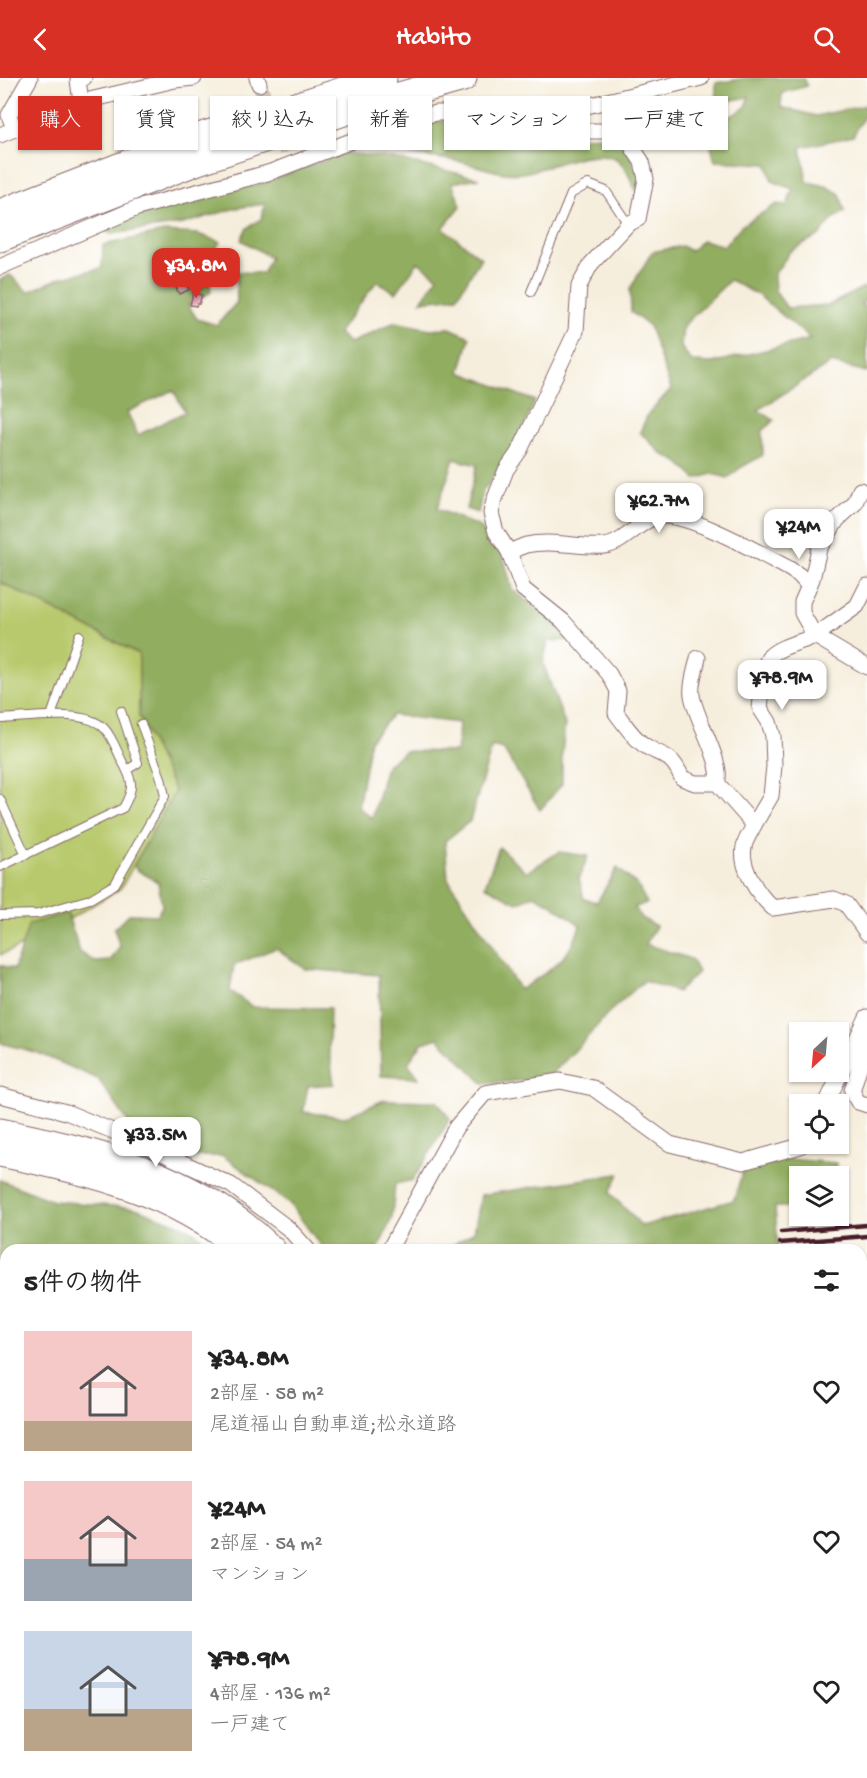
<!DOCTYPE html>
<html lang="ja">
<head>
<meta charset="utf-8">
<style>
	body { margin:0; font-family:"Gochi Hand","Klee One",sans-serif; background:#f2f2f2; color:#222; height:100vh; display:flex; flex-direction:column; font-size:22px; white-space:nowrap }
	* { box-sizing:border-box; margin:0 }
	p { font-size:20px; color:#767676 }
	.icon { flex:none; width:33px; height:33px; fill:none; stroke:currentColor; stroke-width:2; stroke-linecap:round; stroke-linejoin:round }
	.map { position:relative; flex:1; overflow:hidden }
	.sheet { position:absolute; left:0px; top:1166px; width:867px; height:536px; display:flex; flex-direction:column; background:#fff; border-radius:18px 18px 0 0; box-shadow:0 2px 4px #0004 }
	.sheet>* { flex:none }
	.top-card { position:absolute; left:18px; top:18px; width:831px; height:54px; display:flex; gap:12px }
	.needle { width:39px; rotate:206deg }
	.buttons { position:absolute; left:789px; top:944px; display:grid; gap:12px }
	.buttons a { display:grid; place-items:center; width:60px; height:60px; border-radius:0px; background:#fff; box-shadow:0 2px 4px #0004; font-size:30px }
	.price { position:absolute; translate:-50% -51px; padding:0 14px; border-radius:12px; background:#fff; color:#222; font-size:20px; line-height:39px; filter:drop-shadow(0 2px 3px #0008) }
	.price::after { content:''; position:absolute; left:50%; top:36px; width:18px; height:14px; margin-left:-9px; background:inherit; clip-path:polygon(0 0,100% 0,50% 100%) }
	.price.on { background:#d93025; color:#fff }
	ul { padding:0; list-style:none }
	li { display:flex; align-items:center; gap:18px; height:150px; padding:0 24px }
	li span { display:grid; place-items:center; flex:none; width:168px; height:120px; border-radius:0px; color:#555 }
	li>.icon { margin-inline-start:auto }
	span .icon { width:72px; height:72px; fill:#fffc; stroke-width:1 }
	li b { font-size:26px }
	h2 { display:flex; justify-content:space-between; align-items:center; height:72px; padding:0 24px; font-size:26px }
	.pill { padding:0 21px; border-radius:0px; background:#fff; box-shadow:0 2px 4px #0004; font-size:21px; line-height:54px }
	.pill.on { background:#d93025; color:#fff }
	header { display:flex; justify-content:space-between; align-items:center; height:78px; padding:0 24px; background:#d93025; color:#fff; font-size:27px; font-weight:600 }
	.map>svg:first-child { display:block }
	.green { fill:#b7c96c; stroke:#80744c; stroke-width:1.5 }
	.forest { fill:#91ad60; stroke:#6e6646; stroke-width:1.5; fill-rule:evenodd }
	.water { fill:#60a5d5; stroke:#556280; stroke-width:1.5 }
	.building { fill:#ed98b6 }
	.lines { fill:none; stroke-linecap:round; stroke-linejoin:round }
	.street-tunnel { stroke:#d4c5b9; stroke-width:15; stroke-dasharray:15 8; stroke-linecap:butt }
	.lane-casing { stroke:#866769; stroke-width:10 }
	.street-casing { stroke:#866769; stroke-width:17 }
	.secondary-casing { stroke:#866769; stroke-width:23 }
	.highway-casing { stroke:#866769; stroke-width:29 }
	.path { stroke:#866769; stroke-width:2; stroke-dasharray:4.5 4.5; stroke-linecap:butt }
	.lane { stroke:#fff; stroke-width:8 }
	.street { stroke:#fff; stroke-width:15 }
	.secondary { stroke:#fff; stroke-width:21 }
	.highway { stroke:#fff; stroke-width:27 }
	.rail { stroke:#4a1f2b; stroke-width:4.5 }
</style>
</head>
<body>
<header><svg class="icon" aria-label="back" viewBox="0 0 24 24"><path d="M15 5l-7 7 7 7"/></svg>Habito<svg class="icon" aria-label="search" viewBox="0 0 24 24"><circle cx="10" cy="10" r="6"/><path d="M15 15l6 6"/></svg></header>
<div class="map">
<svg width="867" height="1700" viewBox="0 0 867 1700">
	<rect width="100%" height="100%" fill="#fff"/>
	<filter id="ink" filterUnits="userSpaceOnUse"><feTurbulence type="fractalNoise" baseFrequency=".0167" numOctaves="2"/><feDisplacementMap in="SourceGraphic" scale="12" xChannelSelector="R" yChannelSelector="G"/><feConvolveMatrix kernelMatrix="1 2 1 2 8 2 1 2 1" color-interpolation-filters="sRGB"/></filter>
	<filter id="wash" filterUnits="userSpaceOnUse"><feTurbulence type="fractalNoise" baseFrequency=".008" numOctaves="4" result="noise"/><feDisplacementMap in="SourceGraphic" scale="24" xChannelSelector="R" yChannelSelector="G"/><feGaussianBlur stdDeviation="1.35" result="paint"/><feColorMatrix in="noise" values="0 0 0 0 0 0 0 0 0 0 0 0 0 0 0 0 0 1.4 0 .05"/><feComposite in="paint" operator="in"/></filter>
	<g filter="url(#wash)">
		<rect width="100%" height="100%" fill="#f6eedc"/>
		<polygon class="green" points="0,504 139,576 139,638 175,713 121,810 33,863 0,877"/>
		<g class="forest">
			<path d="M747 0H804L807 8 782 15 781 29 816 38 867 27V33L853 58 801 69 807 104 826 108 840 116 845 134 833 141 820 157 791 172 774 197 775 213 787 230 829 227 864 209 867 213V222L861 226 867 230V294L831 285 758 332 774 342 762 353 763 377 740 390 728 400 712 396 696 401 678 384 662 376 640 354 648 336 671 311 649 248 631 234 630 211 652 174 682 168 690 173 703 162 724 168 741 148 777 126 787 127 793 111 772 103 767 86 715 83 703 37 721 31 728 40 746 29 749 19 716 25V5ZM730 202 758 217 811 261 712 285 692 284 681 269 683 248Z"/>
			<path d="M444 42 524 43 548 60 604 58 622 65 642 101 638 113 635 112C630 101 625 83 612 79 588 71 552 89 528 94 503 100 480 87 456 83 427 78 399 78 372 64L401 53Z"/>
			<path d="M345 75 390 80 479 100 452 105 461 128 443 150 481 180 457 219 421 223 438 199 418 184 396 215 377 203 338 255 350 265 395 244 430 251 450 250 470 259 460 294 535 323 517 365 483 413 478 435 466 431 477 387 454 381 437 431 480 449 504 480 512 511 558 547 570 562 548 563 543 585 565 646 562 676V706L540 732 503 671 492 668 470 743 445 763 448 801 520 912C548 893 571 882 580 847L551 826 534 817 517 825 485 808 499 769 527 794 559 774 588 778 579 800 584 821 597 824 617 790 637 807 647 825 635 829 641 840 656 848 646 866 691 881 698 894 678 914 644 903 607 936 584 963 548 1000 484 1006 438 960 422 965 408 985 419 1000 381 998 379 897 305 891 276 870 234 887 230 913 253 929 330 930 329 972 334 1006 308 1008 303 1034 345 1039 384 1022 437 1023 450 1041 413 1102 395 1106 392 1140 378 1171 324 1172 290 1126 223 1078H181L140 1061 98 1001 38 975 0 965V887L14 891 29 846 67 835 80 874 95 884 110 883 120 869 114 851 129 836 157 837 162 828 158 804 137 792 134 787 175 713 139 638V576L0 504V202L10 197 28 214 62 199 102 190 103 167 164 154 198 156 220 164 207 182 211 214 188 227 197 241 217 247 237 224 236 194 263 195 270 179 241 162 246 151 262 140 265 126 236 130 183 146 111 156 102 151 144 133 262 105ZM173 312 185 334 138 357 127 334ZM392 637 459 645 457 674 405 673 386 688 372 740 358 729 370 662Z"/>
			<polygon points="789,1081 836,1085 837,1098 800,1098 799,1129 775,1129 778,1171 446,1171 474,1154 481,1117 619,1096 610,1115 642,1148 734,1122 743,1092"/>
			<polygon points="0,1102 53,1123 136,1130 188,1150 218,1171 6,1172 6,1314 0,1314"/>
			<polygon points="64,1695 237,1695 231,1700 59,1700"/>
			<polygon points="374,1695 836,1695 835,1700 370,1700"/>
		</g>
		<polygon class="water" points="861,1328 867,1329 867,1648 861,1650"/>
		<g id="blocks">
			<g class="building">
				<polygon points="185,202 189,212 179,216 175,207"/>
				<polygon points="193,215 202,217 199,226 197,226 196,228 190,227"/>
				<polygon points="6,1541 6,1566 5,1568 0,1564 0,1549"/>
			</g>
		</g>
	</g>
	<g filter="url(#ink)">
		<use href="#blocks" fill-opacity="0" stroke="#866769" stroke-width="1.5"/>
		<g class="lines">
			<polyline class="street-tunnel" points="259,6 287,74"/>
			<defs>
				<g id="lane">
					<polyline points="531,214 571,116 588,106 606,113 628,146"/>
					<polyline points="121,633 138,685 127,692"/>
					<polyline points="51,638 79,557"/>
					<path d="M0 641C26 640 85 630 104 650 112 658 117 673 122 683 133 703 135 709 123 730L0 789"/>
					<polyline points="0,721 26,777"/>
					<polyline points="0,837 38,836 90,821 115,806 165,718 161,700 141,646"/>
				</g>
				<g id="street">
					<polyline points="257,0 259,6"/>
					<polyline points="81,24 78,2 84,0"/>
					<path d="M544 34 551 49 558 53H610L625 58 642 84 646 101 638 141 628 146 591 186 579 208 576 253 520 372 506 392 494 423 491 435 496 454 509 474 523 511 563 543 609 596 618 613 616 635C624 645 633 660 644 667 663 680 671 674 682 700L695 705H717L754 747C751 754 745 762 744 769 740 790 758 817 773 830L834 821 846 826 867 855"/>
					<polyline points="14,51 9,37 30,0"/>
					<polyline points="0,57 81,24 175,2 194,0"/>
					<polyline points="0,189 137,130 271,94 403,43 436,35 544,34 587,28 701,0"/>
					<polyline points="860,412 855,425 837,442 819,471 812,501 802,524 802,535 815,558 857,528 867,508"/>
					<path d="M509 474C514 472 520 469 526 467 552 461 578 470 604 468 624 466 639 443 656 439 684 431 761 476 788 490L799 497 808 507"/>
					<path d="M698 580C696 591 690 606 692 617 695 640 725 687 717 705"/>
					<path d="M754 747 771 718 774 688 773 658 769 644 760 630C762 617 762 587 770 578 780 568 802 564 815 558L867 589"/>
					<polyline points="867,964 852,1013 858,1024 867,1027"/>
					<polyline points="0,1017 66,1034 125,1058 231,1107 289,1151 308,1172"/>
					<polyline points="826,1026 867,939"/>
					<polyline points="389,1172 456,1049 485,1015 560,1003 593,1010 670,1066 743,1084 800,1068 803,1065"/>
				</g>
				<g id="secondary">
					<polyline points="0,1341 6,1343"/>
					<polyline points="2,1700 6,1694"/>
				</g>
				<g id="highway">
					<polyline points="0,135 183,64 383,0"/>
					<polyline points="0,160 198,83 353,31 463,0"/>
					<path d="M0 1054C101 1075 196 1097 272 1172"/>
					<path d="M0 1075C90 1093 171 1112 243 1172"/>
					<polyline points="274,1700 278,1695"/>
					<polyline points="306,1700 309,1695"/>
				</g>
			</defs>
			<use href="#lane" class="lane-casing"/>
			<use href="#street" class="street-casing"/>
			<use href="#secondary" class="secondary-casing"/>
			<use href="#highway" class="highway-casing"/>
			<polyline class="path" points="0,1524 6,1512"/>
			<use href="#lane" class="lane"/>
			<use href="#street" class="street"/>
			<use href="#secondary" class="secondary"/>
			<use href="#highway" class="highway"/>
			<g class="rail">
				<polyline points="781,1154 867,1147"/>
				<polyline points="780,1165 867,1158"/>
			</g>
		</g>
	</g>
</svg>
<div class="buttons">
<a><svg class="needle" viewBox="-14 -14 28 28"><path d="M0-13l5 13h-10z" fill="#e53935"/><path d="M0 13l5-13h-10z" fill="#767676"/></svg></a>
<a><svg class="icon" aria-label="locate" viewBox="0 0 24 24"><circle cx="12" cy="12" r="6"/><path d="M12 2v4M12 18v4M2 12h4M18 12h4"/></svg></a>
<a><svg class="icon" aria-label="layers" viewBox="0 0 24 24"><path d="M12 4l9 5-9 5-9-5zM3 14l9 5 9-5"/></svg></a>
</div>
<b class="price on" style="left:196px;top:221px">¥34.8M</b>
<b class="price" style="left:659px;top:456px">¥62.7M</b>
<b class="price" style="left:799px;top:482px">¥24M</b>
<b class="price" style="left:782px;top:633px">¥78.9M</b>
<b class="price" style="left:156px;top:1090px">¥33.5M</b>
<div class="top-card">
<a class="pill on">購入</a>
<a class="pill">賃貸</a>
<a class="pill">絞り込み</a>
<a class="pill">新着</a>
<a class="pill">マンション</a>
<a class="pill">一戸建て</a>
</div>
<section class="sheet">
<h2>5件の物件<svg class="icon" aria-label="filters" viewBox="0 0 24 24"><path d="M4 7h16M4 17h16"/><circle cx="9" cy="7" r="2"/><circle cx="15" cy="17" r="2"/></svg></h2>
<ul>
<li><span style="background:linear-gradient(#f6c9c9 75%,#b9a48a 0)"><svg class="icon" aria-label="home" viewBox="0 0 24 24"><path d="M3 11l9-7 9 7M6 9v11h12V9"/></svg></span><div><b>¥34.8M</b><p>2部屋 · 58 m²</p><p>尾道福山自動車道;松永道路</p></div><svg class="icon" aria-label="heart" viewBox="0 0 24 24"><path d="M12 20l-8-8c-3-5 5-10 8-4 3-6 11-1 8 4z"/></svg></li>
<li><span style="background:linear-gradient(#f6c9c9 65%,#9aa5b1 0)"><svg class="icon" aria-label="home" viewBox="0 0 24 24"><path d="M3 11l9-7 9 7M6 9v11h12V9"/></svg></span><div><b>¥24M</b><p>2部屋 · 54 m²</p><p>マンション</p></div><svg class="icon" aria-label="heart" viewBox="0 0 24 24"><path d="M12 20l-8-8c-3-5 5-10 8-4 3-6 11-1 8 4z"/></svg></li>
<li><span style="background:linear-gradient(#c9d6e8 65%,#b9a48a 0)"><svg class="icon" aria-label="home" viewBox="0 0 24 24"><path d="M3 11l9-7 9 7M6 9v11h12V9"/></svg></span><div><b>¥78.9M</b><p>4部屋 · 136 m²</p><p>一戸建て</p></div><svg class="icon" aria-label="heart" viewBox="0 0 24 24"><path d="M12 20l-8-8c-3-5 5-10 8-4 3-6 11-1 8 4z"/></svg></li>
</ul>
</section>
</div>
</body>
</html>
